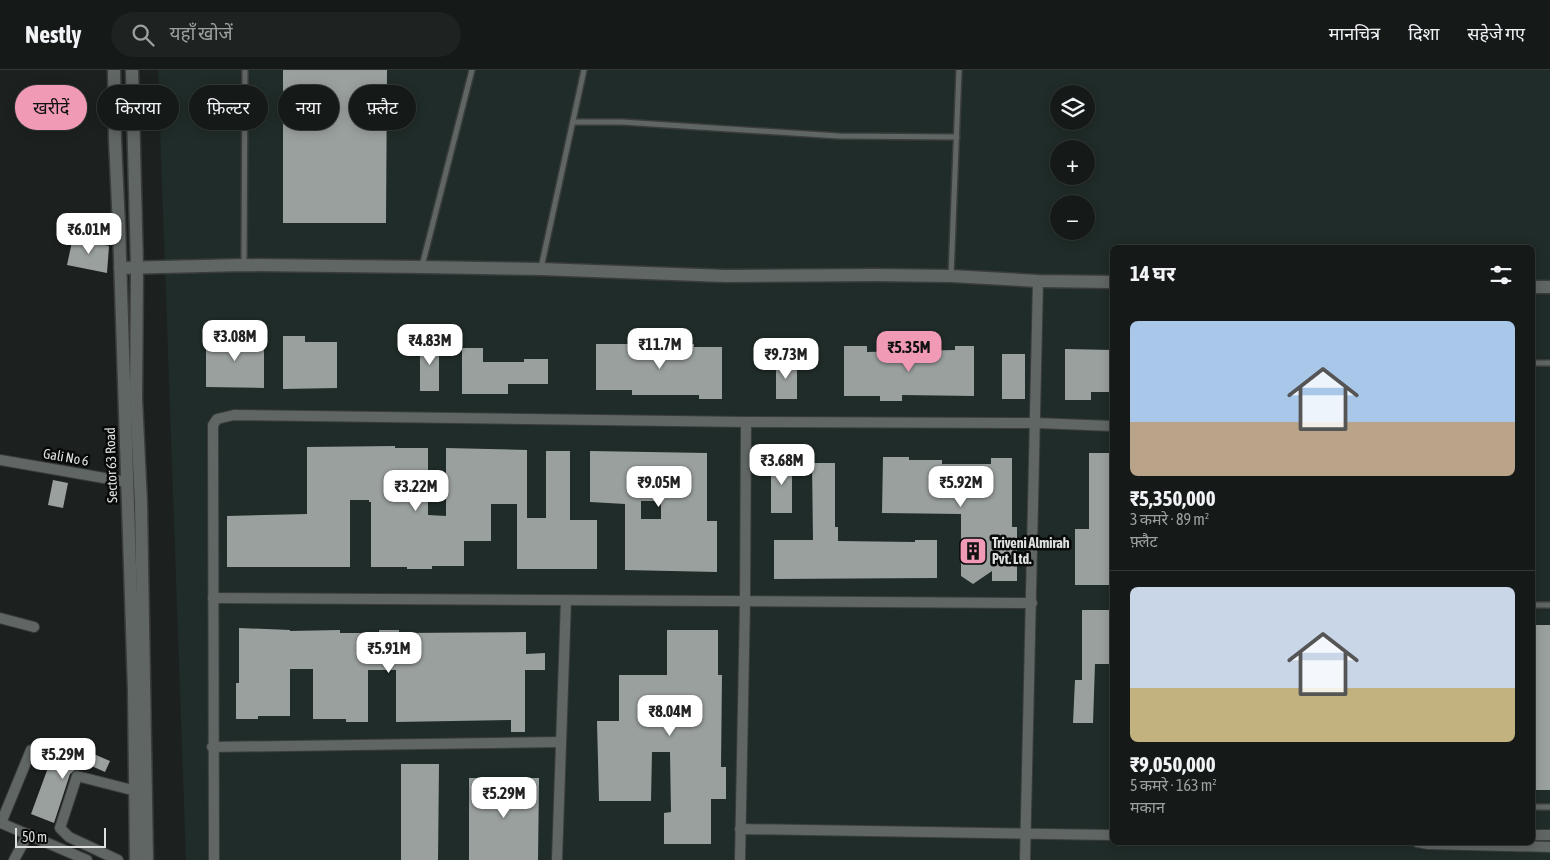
<!DOCTYPE html>
<html lang="hi">
<head>
<meta charset="utf-8">
<style>
	body { margin:0; font-family:"Asap Condensed","Noto Sans Devanagari",sans-serif; background:#1e2220; color:#f1f3f6; height:100vh; display:flex; flex-direction:column; font-size:19px; white-space:nowrap }
	* { box-sizing:border-box; margin:0 }
	p { font-size:16px; color:#9da0a1 }
	.icon { flex:none; width:28px; height:28px; fill:none; stroke:currentColor; stroke-width:2; stroke-linecap:round; stroke-linejoin:round }
	.map { position:relative; flex:1; overflow:hidden }
	.panel { position:absolute; left:1110px; top:175px; width:425px; height:600px; display:flex; flex-direction:column; background:#151917; border-radius:8px; box-shadow:0 2px 12px #0003,0 0 0 1px #343836 }
	.panel>* { flex:none }
	.guide { position:absolute; left:15px; top:15px; width:475px; height:45px; display:flex; gap:10px }
	.buttons { position:absolute; left:1050px; top:15px; display:grid; gap:10px }
	.buttons a { display:grid; place-items:center; width:45px; height:45px; border-radius:50%; background:#151917; box-shadow:0 2px 12px #0003,0 0 0 1px #343836; font-size:25px }
	.scale { position:absolute; left:15px; bottom:12px; width:91px; box-sizing:border-box; padding-left:5px; border:2px solid #dde0df; border-top:0; font-size:14px; line-height:18px; white-space:nowrap; color:#dde0df; -webkit-text-stroke:4px #080a09; paint-order:stroke }
	.price { position:absolute; translate:-50% -42px; padding:0 11px; border-radius:10px; background:#fff; color:#222; font-size:16px; line-height:32px; filter:drop-shadow(0 1px 2px #0008) }
	.price::after { content:''; position:absolute; left:50%; top:30px; width:15px; height:11px; margin-left:-8px; background:inherit; clip-path:polygon(0 0,100% 0,50% 100%) }
	.price.on { background:#f09ab6; color:#111 }
	ul { padding:0; list-style:none }
	li { display:grid; align-content:center; gap:10px; height:265px; padding:0 20px }
	li+li { border-top:1px solid #343836 }
	li span { display:grid; place-items:center; height:155px; border-radius:8px; color:#555 }
	li>.icon { margin-inline-start:auto }
	span .icon { width:90px; height:90px; fill:#fffc; stroke-width:1 }
	li b { font-size:21px }
	h2 { display:flex; justify-content:space-between; align-items:center; height:60px; padding:0 20px; font-size:21px }
	.tag { padding:0 18px; border-radius:22px; background:#151917; box-shadow:0 2px 12px #0003,0 0 0 1px #343836; font-size:18px; line-height:45px }
	.tag.on { background:#f09ab6; color:#111 }
	header { display:flex; align-items:center; gap:30px; box-sizing:border-box; height:70px; padding:0 25px; background:#151917; border-bottom:1px solid #343836 }
	header strong { font-size:24px }
	nav { display:flex; gap:28px; margin-inline-start:auto; font-size:18px }
	.search { width:350px; height:45px; background:#1e2220; display:flex; align-items:center; gap:12px; box-sizing:border-box; padding:0 18px; border-radius:28px; color:#9da0a1; font-size:19px }
	.map>svg:first-child { display:block }
	.built { fill:#202c29; fill-rule:evenodd }
	.building { fill:#9aa09e; fill-rule:evenodd }
	.lines { fill:none; stroke-linecap:round; stroke-linejoin:round }
	.service-casing { stroke:#3a3d3c; stroke-width:8 }
	.minor-casing { stroke:#3a3d3c; stroke-width:12 }
	.tertiary-casing { stroke:#3a3d3c; stroke-width:15 }
	.service { stroke:#606664; stroke-width:5 }
	.minor { stroke:#606664; stroke-width:10 }
	.tertiary { stroke:#606664; stroke-width:12 }
	.labels { text-anchor:middle; dominant-baseline:central; stroke-width:5; stroke-linejoin:round; paint-order:stroke }
	.street-label { font-size:14px; fill:#dde0df; stroke:#080a09 }
	.poi-label { font-size:14px; font-weight:bold; fill:#dde0df; stroke:#080a09; text-anchor:start }
</style>
</head>
<body>
<header>
<strong>Nestly</strong>
<div class="search"><svg class="icon" aria-label="search" viewBox="0 0 24 24"><circle cx="10" cy="10" r="6"/><path d="M15 15l6 6"/></svg>यहाँ खोजें</div>
<nav><a>मानचित्र</a><a>दिशा</a><a>सहेजे गए</a></nav>
</header>
<div class="map">
<svg width="1550" height="790" viewBox="0 0 1550 790">
	<rect width="100%" height="100%" fill="#1c211f"/>
	<path class="built" d="M158 0H1550V790H186ZM1059 24H1086V51H1059ZM1059 79H1086V106H1059ZM1059 134H1086V161H1059ZM1112 178H1532V772H1112Z"/>
	<g class="building">
		<polygon points="283,0 387,0 386,153 283,153"/>
		<polygon points="73,167 109,176 107,203 67,195"/>
		<polygon points="283,266 305,266 305,272 337,272 337,318 283,319"/>
		<polygon points="206,267 264,267 264,318 206,317"/>
		<rect x="420" y="271" width="19" height="50"/>
		<polygon points="596,274 694,274 694,277 722,277 722,329 699,329 699,325 632,325 632,320 596,320"/>
		<polygon points="844,276 867,276 867,282 955,280 955,276 974,276 974,326 902,325 902,331 880,331 880,326 844,326"/>
		<polygon points="462,278 483,278 483,292 524,292 524,289 548,289 548,314 508,314 508,324 462,324"/>
		<polygon points="1065,279 1112,280 1112,322 1091,322 1091,330 1065,330"/>
		<rect x="1002" y="284" width="23" height="45"/>
		<rect x="776" y="291" width="21" height="38"/>
		<polygon points="395,376 395,378 428,378 428,445 446,446 446,378 527,380 527,448 546,448 546,381 570,381 570,450 597,450 597,499 517,499 517,434 491,434 491,471 464,471 464,496 432,496 432,499 407,499 407,497 371,497 371,432 369,432 369,430 350,430 350,497 227,497 227,446 307,444 307,377"/>
		<path d="M590 381 707 383V451H717V502L625 500V434L590 432ZM641 431H661V449H641Z"/>
		<polygon points="1089,383 1112,383 1112,515 1075,515 1075,459 1089,459"/>
		<polygon points="883,387 909,387 909,390 942,390 942,394 991,394 991,388 1012,388 1012,457 1017,457 1017,511 992,511 992,501 973,514 961,506 961,444 882,443"/>
		<rect x="771" y="388" width="21" height="55"/>
		<polygon points="812,393 835,393 835,457 838,457 838,471 915,472 915,470 937,470 937,508 774,509 774,470 813,470"/>
		<polygon points="53,410 68,413 63,438 48,435"/>
		<polygon points="1082,540 1112,540 1112,594 1095,594 1093,653 1073,653 1075,610 1082,610"/>
		<rect x="1532" y="555" width="18" height="165"/>
		<polygon points="239,558 290,560 290,561 340,560 340,563 379,563 379,560 399,560 399,563 526,562 526,584 545,583 545,600 525,600 525,662 511,662 511,650 396,652 396,600 368,600 368,652 346,652 346,649 313,649 313,599 290,599 290,646 258,646 258,649 236,649 236,613 239,613"/>
		<polygon points="667,560 718,560 718,605 722,605 721,697 726,697 726,729 711,729 711,774 664,774 664,743 671,742 670,682 652,682 651,731 599,731 597,651 619,651 619,605 667,605"/>
		<polygon points="66,672 110,691 105,702 78,690 75,700 70,704 54,753 31,744 49,695 55,698"/>
		<polygon points="401,694 439,694 438,790 401,790"/>
		<polygon points="469,708 539,708 538,790 469,790"/>
	</g>
	<g class="lines">
		<defs>
			<g id="service">
				<polyline points="573,52 622,52 839,66 957,67"/>
				<polyline points="244,195 245,0"/>
				<polyline points="422,196 472,0"/>
				<polyline points="541,198 584,0"/>
				<polyline points="951,206 959,0"/>
				<polyline points="1532,293 1550,293"/>
				<polyline points="1532,535 1550,535"/>
				<polyline points="1532,737 1550,737"/>
			</g>
			<g id="minor">
				<polyline points="0,390 127,412"/>
				<polyline points="213,528 1032,533"/>
				<polyline points="0,548 34,557"/>
				<polyline points="212,677 561,672"/>
				<polyline points="31,680 1,753 87,790"/>
				<polyline points="740,759 1112,765"/>
				<polyline points="1532,765 1550,765"/>
				<polyline points="1417,772 1428,774 1550,777"/>
				<polyline points="14,790 28,764"/>
				<polyline points="118,790 69,767 60,758 77,706 136,721"/>
				<polyline points="214,790 213,355 217,349 234,345 746,352 1036,353 1112,356"/>
				<polyline points="557,790 566,530"/>
				<polyline points="740,790 745,532 746,352"/>
				<polyline points="1025,790 1038,211"/>
			</g>
			<g id="tertiary">
				<polyline points="114,0 115,69 119,157 134,620 136,790"/>
				<polyline points="132,0 137,197 136,329 141,433 147,790"/>
				<polyline points="120,198 244,195 422,197 541,199 725,206 876,205 951,206 1038,211 1112,212"/>
				<polyline points="1532,217 1550,217"/>
			</g>
		</defs>
		<use href="#service" class="service-casing"/>
		<use href="#minor" class="minor-casing"/>
		<use href="#tertiary" class="tertiary-casing"/>
		<use href="#service" class="service"/>
		<use href="#minor" class="minor"/>
		<use href="#tertiary" class="tertiary"/>
	</g>
	<defs>
		<symbol id="building-square" viewBox="-11 -11 22 22"><rect x="-9" y="-9" width="18" height="18" rx="4" fill="#f09ab6" stroke="#080a09"/><path d="M-4-6H4V6H1V3H-1V6H-4ZM-2.5-4.3h1.7v1.8h-1.7ZM.8-4.3h1.7v1.8H.8ZM-2.5-1h1.7V.8h-1.7ZM.8-1h1.7V.8H.8Z" fill="#111"/></symbol>
	</defs>
	<g fill-rule="evenodd">
		<use href="#building-square" x="957" y="465" width="32" height="32"/>
	</g>
	<g class="labels">
		<g class="street-label">
			<text transform="translate(66 387) rotate(10)">Gali No 6</text>
			<text transform="translate(111 395) rotate(-92)">Sector 63 Road</text>
		</g>
		<g class="poi-label">
			<text x="992" y="473">Triveni Almirah<tspan x="992" dy="16">Pvt. Ltd.</tspan></text>
		</g>
	</g>
</svg>
<div class="buttons">
<a><svg class="icon" aria-label="layers" viewBox="0 0 24 24"><path d="M12 4l9 5-9 5-9-5zM3 14l9 5 9-5"/></svg></a>
<a>+</a>
<a>−</a>
</div>
<div class="scale">50 m</div>
<b class="price" style="left:89px;top:185px">₹6.01M</b>
<b class="price" style="left:235px;top:292px">₹3.08M</b>
<b class="price" style="left:430px;top:296px">₹4.83M</b>
<b class="price" style="left:660px;top:300px">₹11.7M</b>
<b class="price on" style="left:909px;top:303px">₹5.35M</b>
<b class="price" style="left:786px;top:310px">₹9.73M</b>
<b class="price" style="left:782px;top:416px">₹3.68M</b>
<b class="price" style="left:659px;top:438px">₹9.05M</b>
<b class="price" style="left:961px;top:438px">₹5.92M</b>
<b class="price" style="left:416px;top:442px">₹3.22M</b>
<b class="price" style="left:389px;top:604px">₹5.91M</b>
<b class="price" style="left:670px;top:667px">₹8.04M</b>
<b class="price" style="left:63px;top:710px">₹5.29M</b>
<b class="price" style="left:504px;top:749px">₹5.29M</b>
<div class="guide">
<a class="tag on">खरीदें</a>
<a class="tag">किराया</a>
<a class="tag">फ़िल्टर</a>
<a class="tag">नया</a>
<a class="tag">फ़्लैट</a>
</div>
<section class="panel">
<h2>14 घर<svg class="icon" aria-label="filters" viewBox="0 0 24 24"><path d="M4 7h16M4 17h16"/><circle cx="9" cy="7" r="2"/><circle cx="15" cy="17" r="2"/></svg></h2>
<ul>
<li><span style="background:linear-gradient(#a9c7e8 65%,#b9a48a 0)"><svg class="icon" aria-label="home" viewBox="0 0 24 24"><path d="M3 11l9-7 9 7M6 9v11h12V9"/></svg></span><div><b>₹5,350,000</b><p>3 कमरे · 89 m²</p><p>फ़्लैट</p></div></li>
<li><span style="background:linear-gradient(#c9d6e8 65%,#c2b280 0)"><svg class="icon" aria-label="home" viewBox="0 0 24 24"><path d="M3 11l9-7 9 7M6 9v11h12V9"/></svg></span><div><b>₹9,050,000</b><p>5 कमरे · 163 m²</p><p>मकान</p></div></li>
</ul>
</section>
</div>
</body>
</html>
